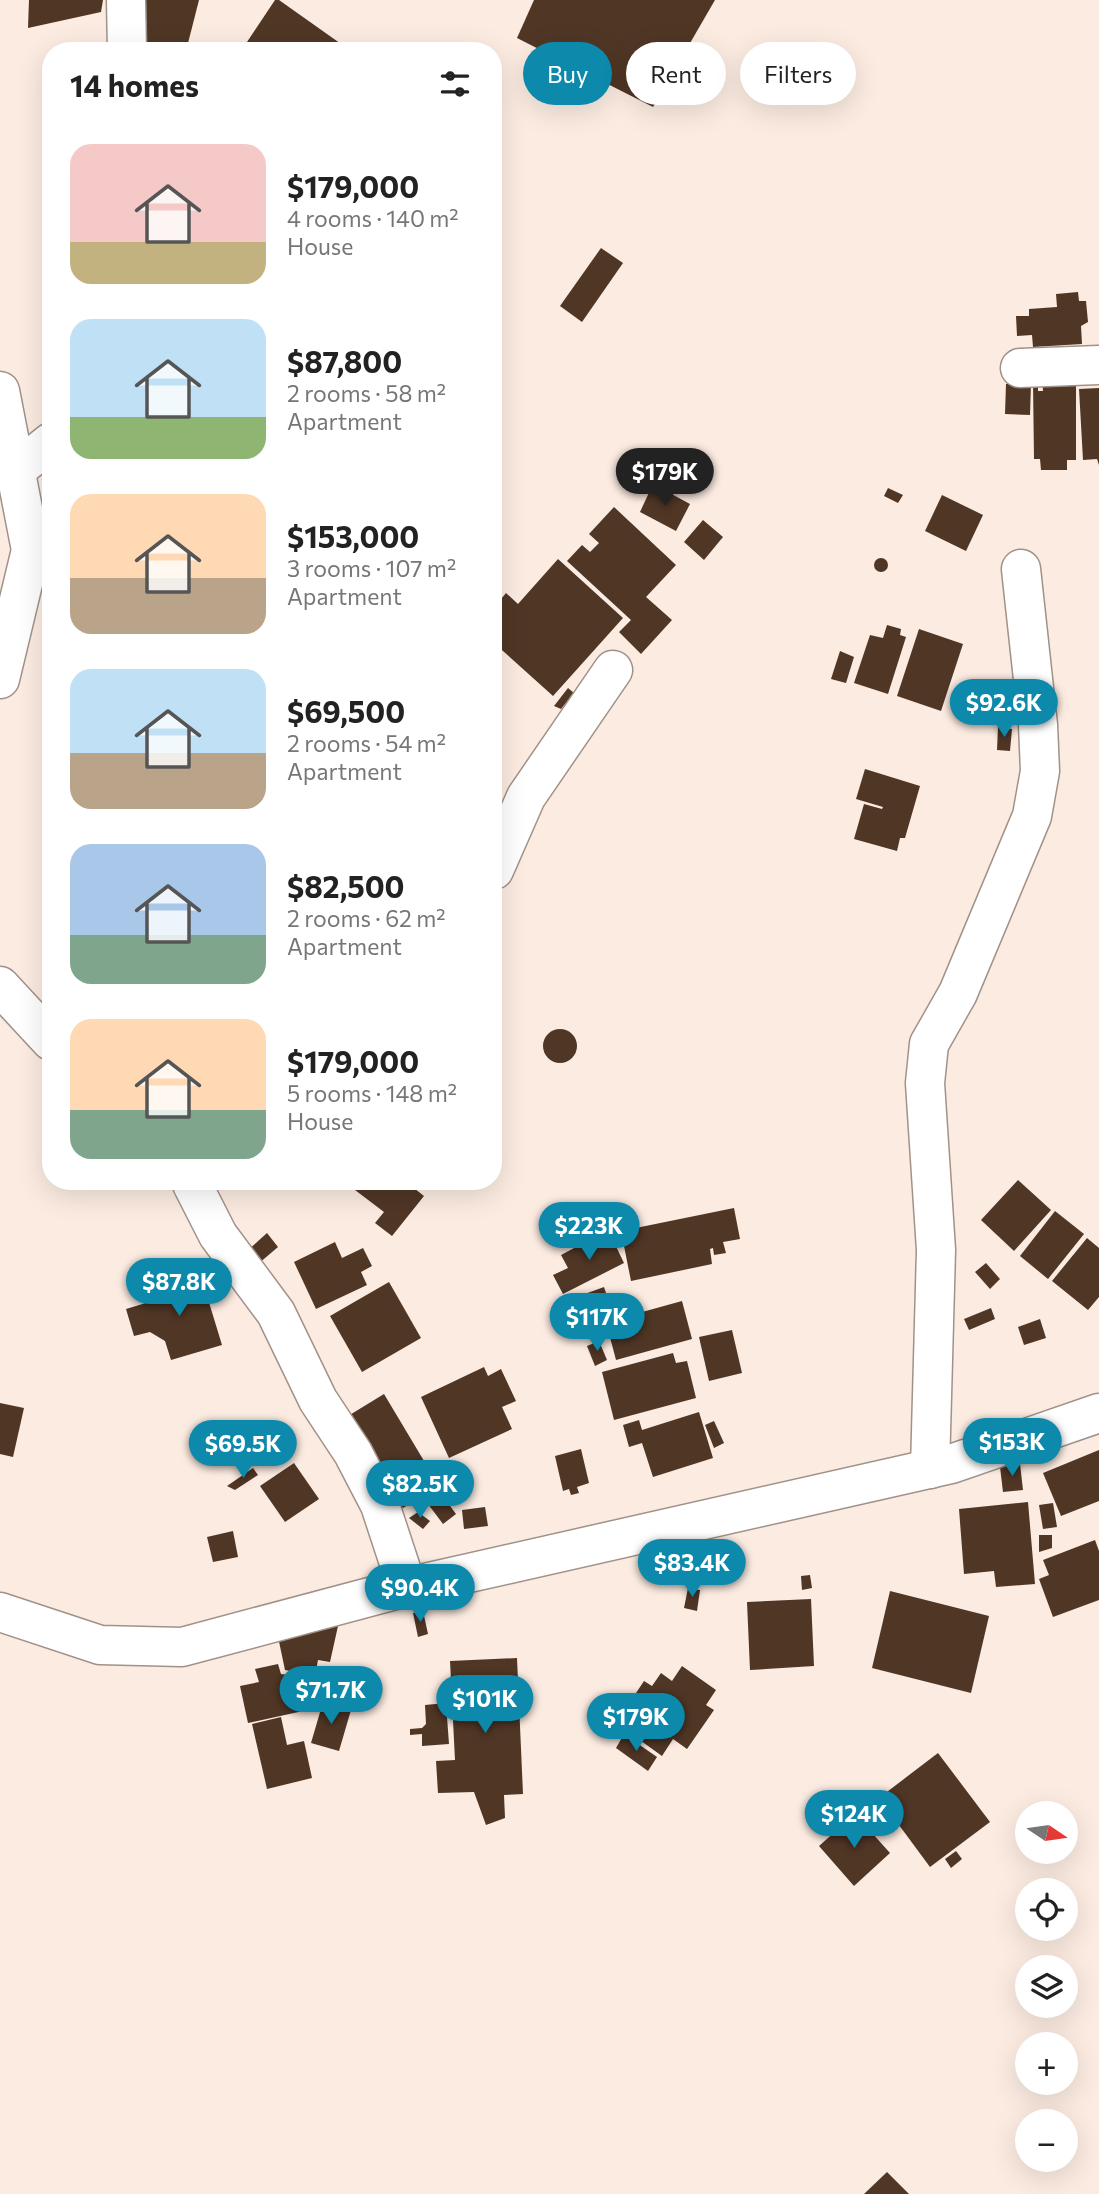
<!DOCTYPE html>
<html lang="en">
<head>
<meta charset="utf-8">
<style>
	body { margin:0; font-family:Commissioner,sans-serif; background:#f2f2f2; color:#222; height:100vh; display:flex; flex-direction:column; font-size:26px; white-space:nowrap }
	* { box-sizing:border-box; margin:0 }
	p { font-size:23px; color:#767676 }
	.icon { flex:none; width:38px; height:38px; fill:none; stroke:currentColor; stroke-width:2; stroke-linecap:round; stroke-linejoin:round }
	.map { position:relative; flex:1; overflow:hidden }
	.details { position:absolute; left:42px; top:42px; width:460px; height:1148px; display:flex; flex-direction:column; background:#fff; border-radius:28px; box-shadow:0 7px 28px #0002 }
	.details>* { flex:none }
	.banner { position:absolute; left:523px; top:42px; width:471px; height:63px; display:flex; gap:14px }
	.needle { width:46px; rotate:103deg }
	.tools { position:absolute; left:1015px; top:1801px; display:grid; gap:14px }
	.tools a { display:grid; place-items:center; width:63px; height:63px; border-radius:50%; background:#fff; box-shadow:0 7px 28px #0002; font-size:35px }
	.price { position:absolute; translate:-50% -60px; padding:0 16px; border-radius:24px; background:#0d89ac; color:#fff; font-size:23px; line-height:46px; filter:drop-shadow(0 2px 4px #0008) }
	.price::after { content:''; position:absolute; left:50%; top:42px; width:21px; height:16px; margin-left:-10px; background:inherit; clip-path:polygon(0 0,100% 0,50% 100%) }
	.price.selected { background:#222; color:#fff }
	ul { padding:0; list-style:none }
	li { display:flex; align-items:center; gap:21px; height:175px; padding:0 28px }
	li span { display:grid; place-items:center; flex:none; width:196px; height:140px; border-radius:21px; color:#555 }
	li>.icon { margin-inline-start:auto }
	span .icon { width:84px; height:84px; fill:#fffc; stroke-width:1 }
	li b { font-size:30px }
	h2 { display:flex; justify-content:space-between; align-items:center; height:84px; padding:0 28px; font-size:30px }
	.pill { padding:0 24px; border-radius:32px; background:#fff; box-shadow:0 7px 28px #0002; font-size:24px; line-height:63px }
	.pill.selected { background:#0d89ac; color:#fff }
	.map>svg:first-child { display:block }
	.building { fill:#503625 }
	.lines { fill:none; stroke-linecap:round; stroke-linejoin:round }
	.minor-casing { stroke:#a19289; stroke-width:41 }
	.minor { stroke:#fff; stroke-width:38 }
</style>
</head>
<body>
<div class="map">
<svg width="1099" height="2194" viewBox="0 0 1099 2194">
	<rect width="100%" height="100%" fill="#fbebe1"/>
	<g class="building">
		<polygon points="29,0 103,0 101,12 28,28"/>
		<polygon points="142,0 199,0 186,51 164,51 135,36"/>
		<polygon points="275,0 279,0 351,51 241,51"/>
		<polygon points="534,0 715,0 653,107 517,38"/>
		<polygon points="601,248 623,263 582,322 560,306"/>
		<polygon points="1078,292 1079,301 1086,301 1088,322 1081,326 1082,344 1033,347 1032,335 1017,336 1016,316 1029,316 1029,309 1057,307 1056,294"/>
		<polygon points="1042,379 1076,379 1076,460 1067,460 1067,470 1041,470 1040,459 1034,459 1033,382 1038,382 1038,391 1043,391"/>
		<polygon points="1006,384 1031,384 1030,415 1005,414"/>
		<polygon points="1099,388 1099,465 1097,459 1083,460 1079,389"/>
		<polygon points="653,484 690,504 676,531 640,512"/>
		<polygon points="888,488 903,495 898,503 884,496"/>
		<polygon points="942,495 983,515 966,551 925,531"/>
		<polygon points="614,507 676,565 646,597 672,620 641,654 619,632 631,620 567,561 582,545 590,552 599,543 589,534"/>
		<polygon points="703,520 723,537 704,560 684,542"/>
		<circle cx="881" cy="565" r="7"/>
		<polygon points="558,559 623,618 553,696 494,643 494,592 501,599 506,593 518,604"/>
		<polygon points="887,625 901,629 900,635 906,637 888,694 854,683 870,635 883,638"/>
		<polygon points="919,629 963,644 941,711 897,696"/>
		<polygon points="840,651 854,657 846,683 831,679"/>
		<polygon points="568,688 574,693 561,709 554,706"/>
		<polygon points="998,727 1012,729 1010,751 997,750"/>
		<polygon points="865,769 920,786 905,838 900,838 897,851 854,839 864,804 882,809 883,807 856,799"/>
		<circle cx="560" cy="1046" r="17"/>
		<polygon points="1018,1180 1051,1210 1014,1251 981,1220"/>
		<polygon points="362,1181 405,1181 424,1196 392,1236 375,1223 384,1212 355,1190"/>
		<polygon points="734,1208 740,1239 723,1242 726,1253 714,1255 713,1248 710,1249 712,1264 631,1281 621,1231"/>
		<polygon points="1055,1211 1084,1234 1048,1279 1020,1256"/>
		<polygon points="608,1230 624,1263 563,1294 553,1275 568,1268 561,1255"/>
		<polygon points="267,1233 278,1247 258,1264 247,1251"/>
		<polygon points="1087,1238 1099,1248 1099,1297 1088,1310 1052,1281"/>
		<polygon points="335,1242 342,1258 363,1248 372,1266 361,1272 367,1285 316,1309 294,1262"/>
		<polygon points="986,1263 1000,1279 990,1289 975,1272"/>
		<polygon points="199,1264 204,1281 196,1283 198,1288 204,1286 222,1345 171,1360 165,1341 150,1332 134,1336 126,1309 159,1299 157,1291 191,1281 187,1267"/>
		<polygon points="389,1282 421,1338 362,1372 330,1316"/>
		<polygon points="604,1287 608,1299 587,1307 582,1295"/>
		<circle cx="574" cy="1302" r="6"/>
		<polygon points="682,1301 692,1339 616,1360 606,1322"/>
		<polygon points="991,1308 995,1319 969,1330 964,1319"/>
		<polygon points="1040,1319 1046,1338 1024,1345 1018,1327"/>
		<polygon points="732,1330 742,1373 709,1381 699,1337"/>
		<polygon points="599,1341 607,1360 595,1366 587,1346"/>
		<polygon points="673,1353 676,1363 687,1361 696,1398 614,1420 602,1372"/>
		<polygon points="484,1367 488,1376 501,1369 516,1401 502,1407 512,1429 449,1458 421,1397"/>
		<polygon points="384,1394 439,1486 403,1508 348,1416"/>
		<polygon points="0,1403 24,1408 13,1457 0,1454"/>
		<polygon points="699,1412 713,1458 653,1477 642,1443 629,1447 623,1425 639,1420 642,1430"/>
		<polygon points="714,1421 724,1443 714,1448 705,1425"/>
		<polygon points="581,1449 589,1483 577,1487 579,1493 571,1495 569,1489 563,1491 555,1456"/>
		<polygon points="1099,1450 1099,1501 1061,1516 1043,1473"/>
		<polygon points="294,1463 319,1499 285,1522 260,1486"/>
		<polygon points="1020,1464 1023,1490 1003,1492 1000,1467"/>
		<polygon points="253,1468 258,1475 235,1490 227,1486"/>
		<polygon points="445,1499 456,1514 443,1524 428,1504"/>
		<polygon points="1028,1502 1035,1584 996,1587 994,1571 964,1574 959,1509"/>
		<polygon points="1053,1503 1057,1527 1043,1529 1039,1505"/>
		<polygon points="485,1507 488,1526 464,1529 462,1510"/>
		<polygon points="418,1512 430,1521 423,1529 409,1518"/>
		<polygon points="233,1531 238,1557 213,1562 207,1537"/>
		<polygon points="1039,1535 1052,1535 1052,1548 1039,1552"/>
		<polygon points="1095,1540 1099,1551 1099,1600 1053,1617 1039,1579 1049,1575 1043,1560"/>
		<polygon points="810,1575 812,1588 802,1590 801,1576"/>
		<polygon points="688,1588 700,1590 697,1611 684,1608"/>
		<polygon points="890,1591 989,1616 971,1693 872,1668"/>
		<polygon points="811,1599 814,1666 750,1670 747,1602"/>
		<polygon points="423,1611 428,1634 418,1637 413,1613"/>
		<polygon points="340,1617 330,1662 318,1660 315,1676 285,1670 277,1632"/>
		<polygon points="517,1658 523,1794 504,1795 505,1818 486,1825 474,1792 438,1793 436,1761 455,1760 450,1661"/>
		<polygon points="278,1664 281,1674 296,1676 303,1711 248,1723 240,1686 259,1682 255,1669"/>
		<polygon points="682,1666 716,1690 706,1705 714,1710 687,1749 673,1739 662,1756 623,1728 643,1699 636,1693 644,1681 652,1686 661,1673 672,1681"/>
		<polygon points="323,1702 351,1710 339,1751 311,1743"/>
		<polygon points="446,1703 449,1744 422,1746 422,1734 410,1735 410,1729 422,1728 426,1724 425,1705"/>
		<polygon points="281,1717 287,1745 304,1741 312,1778 267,1789 252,1724"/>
		<polygon points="624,1734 657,1757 648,1771 616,1748"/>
		<polygon points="938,1753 990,1822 930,1867 879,1798"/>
		<polygon points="829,1793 837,1802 825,1813 817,1804"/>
		<polygon points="855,1814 890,1853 854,1886 819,1846"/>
		<polygon points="956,1851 962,1859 951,1868 945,1859"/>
		<polygon points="887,2172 909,2194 864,2194"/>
	</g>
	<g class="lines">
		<defs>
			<g id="minor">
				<polyline points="126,0 127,50"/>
				<polyline points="1020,368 1099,365"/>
				<polyline points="0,391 31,550 0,679"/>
				<polyline points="16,470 51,442"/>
				<polyline points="494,870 526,797 613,670"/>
				<polyline points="0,986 51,1041"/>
				<polyline points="193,1181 192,1184 218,1235 276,1313 318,1400 353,1453 380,1505 407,1587"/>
				<polyline points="930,1469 936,1250 925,1083 929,1044 958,993 1032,816 1040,771 1038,725 1021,569"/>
				<polyline points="0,1612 100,1645 182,1647 407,1587 951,1464 1099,1413"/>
			</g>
		</defs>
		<use href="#minor" class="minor-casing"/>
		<use href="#minor" class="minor"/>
	</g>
</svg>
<div class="tools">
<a><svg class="needle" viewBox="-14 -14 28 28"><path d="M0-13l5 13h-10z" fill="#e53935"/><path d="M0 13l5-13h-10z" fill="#767676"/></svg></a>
<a><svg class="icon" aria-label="locate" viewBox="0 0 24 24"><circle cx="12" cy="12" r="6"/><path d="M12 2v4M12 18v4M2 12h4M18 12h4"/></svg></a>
<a><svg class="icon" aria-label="layers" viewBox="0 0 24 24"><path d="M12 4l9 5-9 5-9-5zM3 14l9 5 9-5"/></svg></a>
<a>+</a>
<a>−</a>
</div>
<b class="price selected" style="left:665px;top:508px">$179K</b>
<b class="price" style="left:1004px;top:739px">$92.6K</b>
<b class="price" style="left:589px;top:1262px">$223K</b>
<b class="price" style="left:179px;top:1318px">$87.8K</b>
<b class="price" style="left:597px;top:1353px">$117K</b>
<b class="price" style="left:1012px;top:1478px">$153K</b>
<b class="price" style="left:243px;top:1480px">$69.5K</b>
<b class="price" style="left:420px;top:1520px">$82.5K</b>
<b class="price" style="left:692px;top:1599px">$83.4K</b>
<b class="price" style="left:420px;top:1624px">$90.4K</b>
<b class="price" style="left:331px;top:1726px">$71.7K</b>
<b class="price" style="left:485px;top:1735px">$101K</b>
<b class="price" style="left:636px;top:1753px">$179K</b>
<b class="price" style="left:854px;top:1850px">$124K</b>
<div class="banner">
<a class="pill selected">Buy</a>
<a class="pill">Rent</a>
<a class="pill">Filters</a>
</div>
<section class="details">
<h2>14 homes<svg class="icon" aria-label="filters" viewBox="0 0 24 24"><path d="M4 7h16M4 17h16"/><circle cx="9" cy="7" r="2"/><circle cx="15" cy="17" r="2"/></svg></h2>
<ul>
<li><span style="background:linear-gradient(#f6c9c9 70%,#c2b280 0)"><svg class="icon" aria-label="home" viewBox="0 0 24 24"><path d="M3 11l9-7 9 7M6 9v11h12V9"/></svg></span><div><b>$179,000</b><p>4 rooms · 140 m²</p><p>House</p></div></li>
<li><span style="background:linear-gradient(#bfe0f5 70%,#8fb573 0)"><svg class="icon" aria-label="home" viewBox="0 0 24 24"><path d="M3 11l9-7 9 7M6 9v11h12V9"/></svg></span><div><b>$87,800</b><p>2 rooms · 58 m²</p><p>Apartment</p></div></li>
<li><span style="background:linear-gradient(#ffd9b3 60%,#b9a48a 0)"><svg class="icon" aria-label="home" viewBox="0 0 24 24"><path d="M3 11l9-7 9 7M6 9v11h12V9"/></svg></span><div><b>$153,000</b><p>3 rooms · 107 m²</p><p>Apartment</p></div></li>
<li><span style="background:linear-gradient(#bfe0f5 60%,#b9a48a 0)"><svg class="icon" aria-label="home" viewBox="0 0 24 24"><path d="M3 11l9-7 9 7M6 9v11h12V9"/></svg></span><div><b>$69,500</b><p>2 rooms · 54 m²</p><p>Apartment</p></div></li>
<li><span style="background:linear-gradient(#a9c7e8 65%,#7fa58c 0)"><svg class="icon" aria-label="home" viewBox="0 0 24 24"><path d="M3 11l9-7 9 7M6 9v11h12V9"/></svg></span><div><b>$82,500</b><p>2 rooms · 62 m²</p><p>Apartment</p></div></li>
<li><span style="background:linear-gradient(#ffd9b3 65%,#7fa58c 0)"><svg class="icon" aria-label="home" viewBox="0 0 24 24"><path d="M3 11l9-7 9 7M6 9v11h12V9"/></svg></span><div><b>$179,000</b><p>5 rooms · 148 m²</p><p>House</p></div></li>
</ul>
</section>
</div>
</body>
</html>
